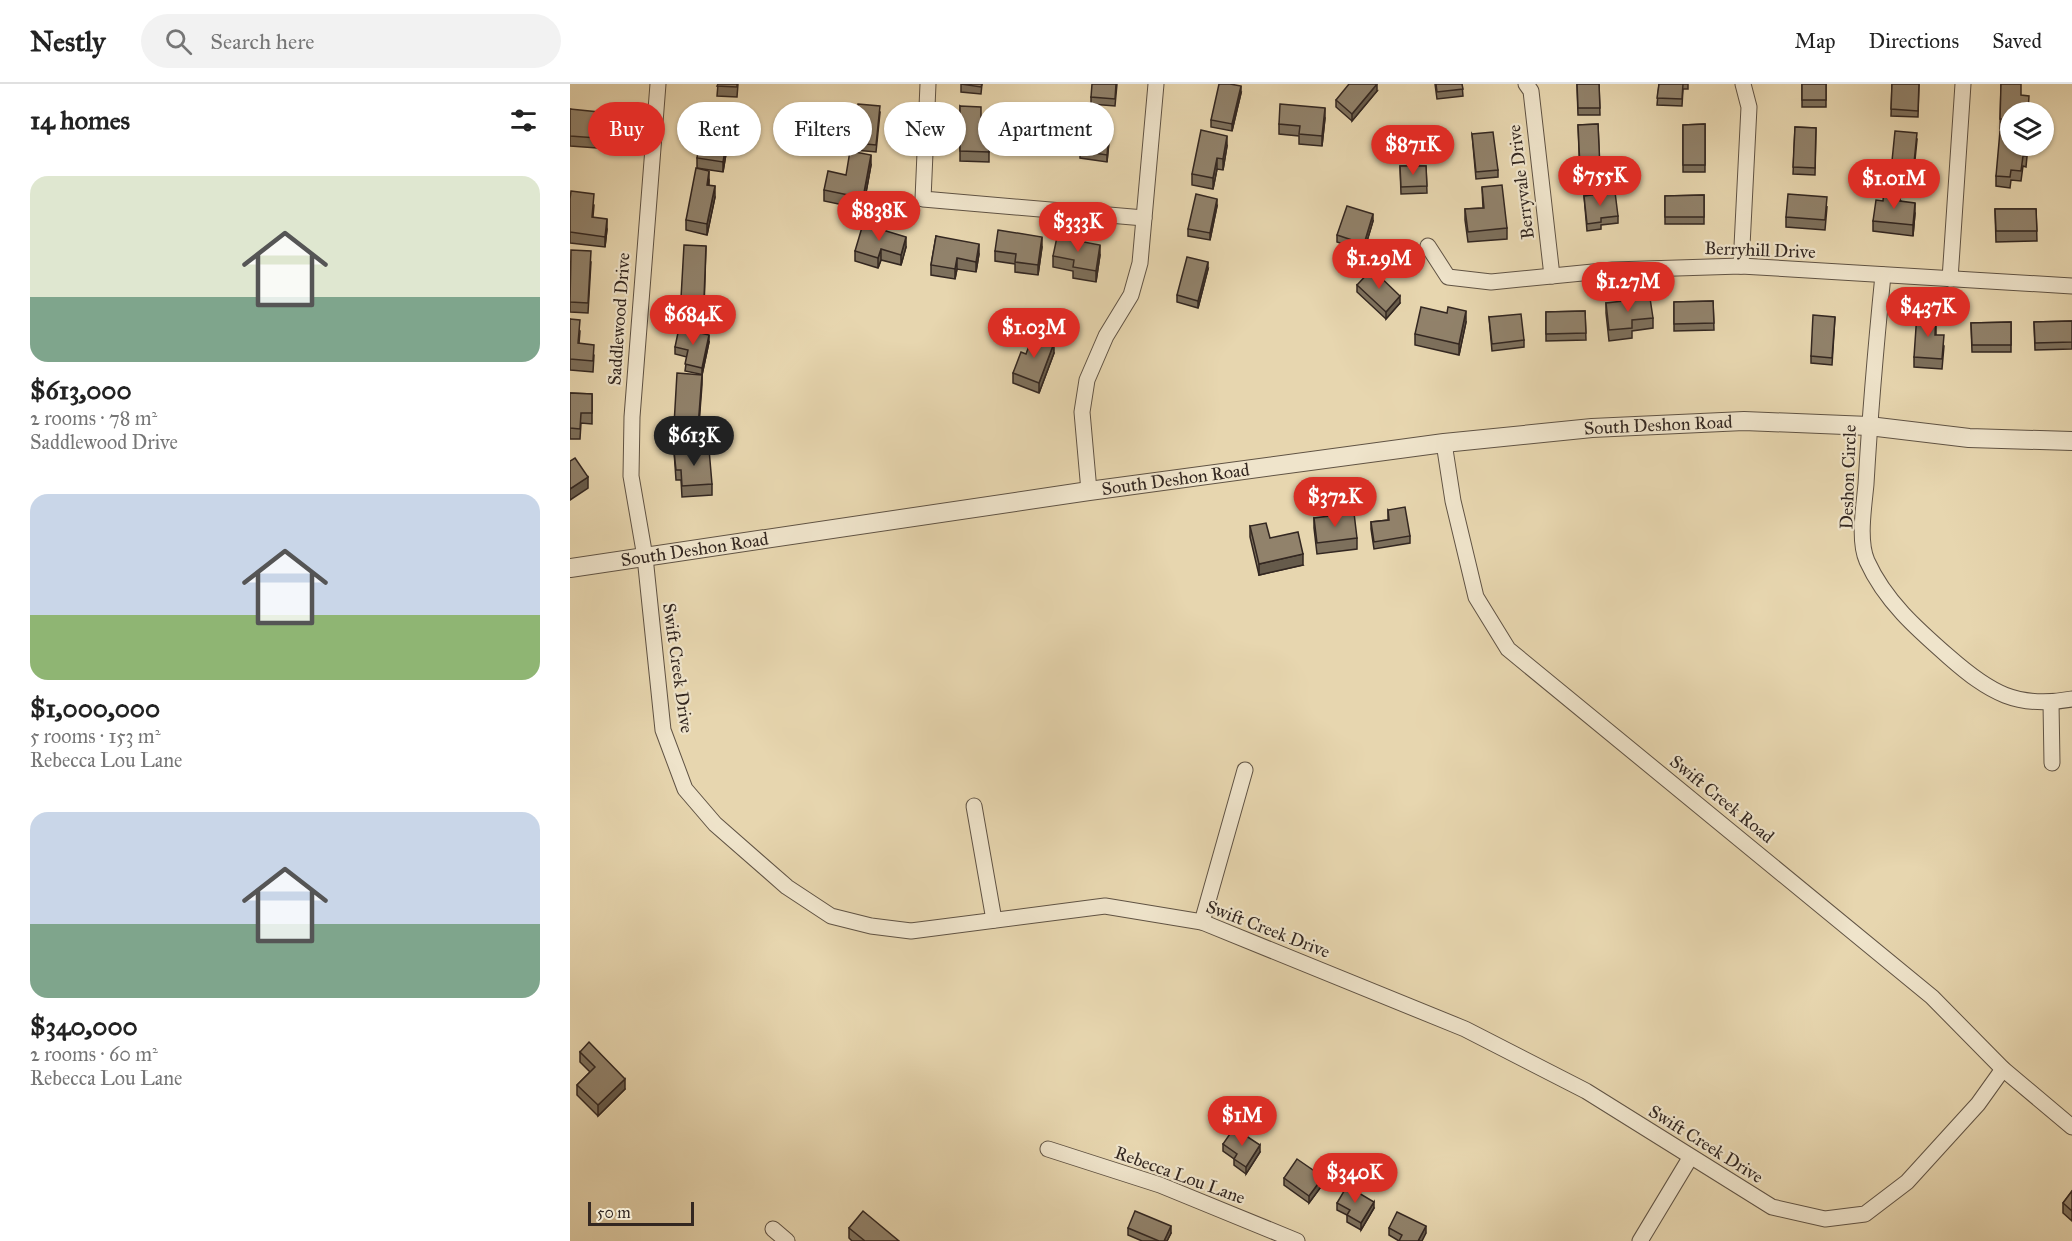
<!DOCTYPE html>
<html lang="en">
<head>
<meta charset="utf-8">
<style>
	body { margin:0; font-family:"IM FELL Great Primer",serif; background:#f2f2f2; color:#222; height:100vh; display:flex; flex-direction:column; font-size:22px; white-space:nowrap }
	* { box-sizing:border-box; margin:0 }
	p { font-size:20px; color:#767676 }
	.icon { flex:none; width:33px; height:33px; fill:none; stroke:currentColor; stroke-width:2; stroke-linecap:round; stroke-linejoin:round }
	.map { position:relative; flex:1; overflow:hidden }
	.panel { display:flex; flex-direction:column; background:#fff; width:570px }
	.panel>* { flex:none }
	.banner { position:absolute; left:18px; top:18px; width:570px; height:54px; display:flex; gap:12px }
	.controls { position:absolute; left:1430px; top:18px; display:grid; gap:12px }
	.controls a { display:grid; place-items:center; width:54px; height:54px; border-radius:50%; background:#fff; box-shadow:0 2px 4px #0004; font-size:30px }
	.scale { position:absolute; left:18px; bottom:15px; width:106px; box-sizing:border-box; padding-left:6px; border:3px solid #332721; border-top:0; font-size:16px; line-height:21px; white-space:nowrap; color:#332721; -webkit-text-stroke:4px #efe4cb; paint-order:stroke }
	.price { position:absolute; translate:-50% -51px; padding:0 14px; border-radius:21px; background:#d93025; color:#fff; font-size:20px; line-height:39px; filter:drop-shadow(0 2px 3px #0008) }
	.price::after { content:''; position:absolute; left:50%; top:36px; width:18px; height:14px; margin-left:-9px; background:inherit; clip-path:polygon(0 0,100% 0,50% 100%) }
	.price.active { background:#222; color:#fff }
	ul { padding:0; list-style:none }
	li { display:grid; align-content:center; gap:12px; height:318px; padding:0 30px }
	li span { display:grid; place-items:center; height:186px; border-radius:18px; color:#555 }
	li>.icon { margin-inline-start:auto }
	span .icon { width:108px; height:108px; fill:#fffc; stroke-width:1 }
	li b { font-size:26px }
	h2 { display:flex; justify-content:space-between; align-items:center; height:72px; padding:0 30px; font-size:26px }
	.pill { padding:0 21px; border-radius:27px; background:#fff; box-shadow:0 2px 4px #0004; font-size:21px; line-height:54px }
	.pill.active { background:#d93025; color:#fff }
	header { display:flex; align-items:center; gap:36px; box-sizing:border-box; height:84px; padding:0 30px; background:#fff; border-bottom:2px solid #e0e0e0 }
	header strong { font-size:28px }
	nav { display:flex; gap:33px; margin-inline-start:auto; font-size:21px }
	.search { width:420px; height:54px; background:#f2f2f2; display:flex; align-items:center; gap:15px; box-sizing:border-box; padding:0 21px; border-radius:33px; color:#767676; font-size:22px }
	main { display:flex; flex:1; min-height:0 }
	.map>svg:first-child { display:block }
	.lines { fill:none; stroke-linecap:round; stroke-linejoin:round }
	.minor-casing { stroke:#605344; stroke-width:17 }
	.tertiary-casing { stroke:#605344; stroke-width:20 }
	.minor { stroke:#efe4cb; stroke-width:15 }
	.tertiary { stroke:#efe4cb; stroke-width:18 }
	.wall { fill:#7d705c; stroke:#332721; stroke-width:1.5 }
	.shaded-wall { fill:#665b4b; stroke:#332721; stroke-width:1.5 }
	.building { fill:#91826b; stroke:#332721; stroke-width:1.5 }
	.labels { text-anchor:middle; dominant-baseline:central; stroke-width:4.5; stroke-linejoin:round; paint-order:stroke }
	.street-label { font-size:18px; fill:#332721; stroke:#efe4cb }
</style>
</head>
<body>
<header>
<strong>Nestly</strong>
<div class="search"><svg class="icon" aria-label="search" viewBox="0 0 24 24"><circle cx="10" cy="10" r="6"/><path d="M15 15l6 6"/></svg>Search here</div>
<nav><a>Map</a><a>Directions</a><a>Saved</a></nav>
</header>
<main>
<section class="panel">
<h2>14 homes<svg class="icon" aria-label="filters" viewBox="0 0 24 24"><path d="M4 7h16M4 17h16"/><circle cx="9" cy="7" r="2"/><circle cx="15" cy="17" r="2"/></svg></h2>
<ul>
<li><span style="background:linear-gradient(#dfe7d0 65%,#7fa58c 0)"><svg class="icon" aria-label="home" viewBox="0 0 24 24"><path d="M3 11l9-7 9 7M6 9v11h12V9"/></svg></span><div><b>$613,000</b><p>2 rooms · 78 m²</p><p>Saddlewood Drive</p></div></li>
<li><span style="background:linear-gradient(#c9d6e8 65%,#8fb573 0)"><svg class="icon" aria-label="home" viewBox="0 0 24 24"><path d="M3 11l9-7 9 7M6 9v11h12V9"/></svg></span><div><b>$1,000,000</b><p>5 rooms · 153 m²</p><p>Rebecca Lou Lane</p></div></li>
<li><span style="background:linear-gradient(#c9d6e8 60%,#7fa58c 0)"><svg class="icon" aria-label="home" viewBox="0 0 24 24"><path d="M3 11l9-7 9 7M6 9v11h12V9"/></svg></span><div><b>$340,000</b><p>2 rooms · 60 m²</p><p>Rebecca Lou Lane</p></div></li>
</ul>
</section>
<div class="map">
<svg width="1502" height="1157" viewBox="0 0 1502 1157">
	<rect width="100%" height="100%" fill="#e7d6af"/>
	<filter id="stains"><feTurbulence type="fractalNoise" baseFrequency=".00333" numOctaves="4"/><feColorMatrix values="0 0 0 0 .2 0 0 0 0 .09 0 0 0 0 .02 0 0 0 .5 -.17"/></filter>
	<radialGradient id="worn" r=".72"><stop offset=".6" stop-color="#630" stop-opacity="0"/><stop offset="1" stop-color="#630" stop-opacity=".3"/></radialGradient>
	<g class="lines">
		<defs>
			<g id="minor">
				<polyline points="88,0 62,333 61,392 75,473 93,646 115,705 145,740 217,803 261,832 301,842 341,847 535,822 632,838 895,945 1016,1007 1202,1123 1255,1135 1295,1130 1337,1098 1408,1020 1433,985"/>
				<polyline points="358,0 353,115 574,134"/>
				<polyline points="956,0 961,7 982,192"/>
				<polyline points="858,162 878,193 921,198 1043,186 1171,182 1502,202"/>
				<polyline points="1171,182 1179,23 1173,0"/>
				<path d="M1313 191C1306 261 1300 330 1296 400 1294 422 1288 457 1297 477 1315 517 1347 545 1379 573 1420 609 1447 625 1502 615"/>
				<polyline points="1380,195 1393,0"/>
				<polyline points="874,359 883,417 906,513 938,565 1362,913 1433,985 1502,1043"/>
				<polyline points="519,407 512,328 517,296 536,252 561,211 570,179 586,0"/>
				<polyline points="1481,619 1482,679"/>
				<polyline points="404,722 424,836"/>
				<polyline points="632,838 675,686"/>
				<polyline points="478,1065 590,1101 727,1157"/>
				<polyline points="203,1145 217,1157"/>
				<polyline points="1070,1157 1120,1074"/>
			</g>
			<g id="tertiary">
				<path id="s1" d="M0 484 519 407 874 359 1022 344 1174 337 1299 342 1399 354 1502 357"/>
			</g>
		</defs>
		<use href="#minor" class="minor-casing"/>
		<use href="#tertiary" class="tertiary-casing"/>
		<use href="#minor" class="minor"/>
		<use href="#tertiary" class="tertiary"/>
	</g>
	<g class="wall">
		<polygon points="148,0 168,0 167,13 147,12"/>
		<polygon points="391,0 412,0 411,10 391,8"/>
		<polygon points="547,0 545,22 521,20 521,13"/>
		<polygon points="865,0 892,0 893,12 867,15"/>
		<polygon points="1007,0 1029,0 1030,31 1008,31"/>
		<polygon points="1089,0 1118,0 1118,5 1113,5 1112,22 1087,21"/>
		<rect x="1232" y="0" width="24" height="23"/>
		<polygon points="1322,0 1349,0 1348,33 1321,32"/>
		<polygon points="1431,0 1440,28 1440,45 1430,45"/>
		<polygon points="807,7 782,37 766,23 766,16"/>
		<polygon points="671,9 662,47 641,43 641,36"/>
		<polygon points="390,22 411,43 419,43 419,78 390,77"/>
		<polygon points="0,25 29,38 27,64 0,62"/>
		<polygon points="310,29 306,68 285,66 285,59"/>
		<polygon points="755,34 752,62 729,60 729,52 709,50 709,40"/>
		<polygon points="157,37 156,41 159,52 153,88 127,84 127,74"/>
		<polygon points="1028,40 1030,91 1010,91 1008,41"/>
		<polygon points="1135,40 1135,88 1113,88 1113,41"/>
		<polygon points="1225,43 1246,44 1245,91 1223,90"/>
		<polygon points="540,47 537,78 510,74 510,67"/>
		<polygon points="902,50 928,86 928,93 906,95"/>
		<polygon points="1347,56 1343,96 1321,94 1321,87"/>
		<polygon points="657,62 653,86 647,85 643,105 622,101 622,90"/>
		<polygon points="1440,62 1458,62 1456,83 1453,82 1451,97 1441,96 1440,104 1426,102 1426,92"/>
		<polygon points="301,81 293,125 254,117 254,106"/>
		<polygon points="830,82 856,82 857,109 831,110"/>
		<polygon points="139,97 139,101 145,113 137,151 116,146 116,136"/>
		<polygon points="912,103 937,144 937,155 898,158 895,136 895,125 913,124"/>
		<polygon points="1134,111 1134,140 1095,140 1095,112"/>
		<polygon points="1014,112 1048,132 1048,139 1031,141 1031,145 1017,147"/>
		<polygon points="0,115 24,121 23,133 37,145 35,163 0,159"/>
		<polygon points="1313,117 1331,117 1345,129 1343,152 1303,147 1303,137"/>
		<polygon points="647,122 640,156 618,152 618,145"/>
		<polygon points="1257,123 1255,146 1216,143 1216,133"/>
		<polygon points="1425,125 1466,125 1467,157 1426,158"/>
		<polygon points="803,137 794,167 767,158 767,151"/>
		<polygon points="366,152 409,170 406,188 387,185 385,195 361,191 361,181"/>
		<polygon points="136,162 134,225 111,224 111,214"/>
		<polygon points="336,163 331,181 311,176 308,184 285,177 285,167"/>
		<polygon points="472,163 468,191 445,188 445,180 425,177 425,167"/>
		<polygon points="530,171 526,198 503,194 503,187 483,183 483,172"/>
		<polygon points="0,178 21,178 18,229 0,228"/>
		<polygon points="638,185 628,224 607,218 607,211"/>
		<polygon points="787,201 830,219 816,235 787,208"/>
		<polygon points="1143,217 1144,246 1104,247 1104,218"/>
		<polygon points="1036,219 1083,234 1083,244 1062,247 1062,254 1039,257 1036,229"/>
		<polygon points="1015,227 1016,256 976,257 976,228"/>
		<polygon points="919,233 954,256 954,263 922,267"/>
		<polygon points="1265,233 1262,281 1241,279 1241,272"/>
		<polygon points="0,235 10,247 9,260 24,271 23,288 0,286"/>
		<polygon points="1502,237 1502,265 1465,266 1464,238"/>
		<polygon points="896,238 889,271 845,261 845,250"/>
		<polygon points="1441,238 1441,268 1402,268 1401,239"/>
		<polygon points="1366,240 1366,251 1374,262 1372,285 1344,283 1344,273"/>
		<polygon points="139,258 132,291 128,353 104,351 104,341 130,290 115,287 117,273 105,270 105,263"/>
		<polygon points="484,269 469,309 443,299 443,289 456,270"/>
		<polygon points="0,309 22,310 22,340 11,339 10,355 0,355"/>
		<polygon points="104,367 142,400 142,411 112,413 111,396 106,396"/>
		<polygon points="818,426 840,452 840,459 804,465 801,445 801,438 818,436"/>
		<polygon points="744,434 787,454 787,465 747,470 744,444"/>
		<polygon points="680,442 700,454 733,481 689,491 680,453"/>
		<polygon points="10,968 55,1005 28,1032 7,1011 7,1001 20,988 10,978"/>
		<polygon points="653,1060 690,1068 676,1090 664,1081 664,1075 653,1067"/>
		<polygon points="714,1094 753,1100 739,1119 714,1101"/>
		<polygon points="1502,1107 1502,1137 1493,1129 1493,1119"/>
		<polygon points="767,1119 804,1124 791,1146 777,1138 777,1131 767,1126"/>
		<polygon points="279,1144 329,1157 282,1157 279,1154"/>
		<polygon points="558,1144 601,1149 597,1157 572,1157 558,1151"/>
		<polygon points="819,1144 856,1149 829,1157 819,1151"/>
	</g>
	<g class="shaded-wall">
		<polygon points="807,0 807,7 782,37 782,30"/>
		<polygon points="671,2 671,9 662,47 662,40"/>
		<polygon points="755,24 755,34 752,62 752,52"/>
		<polygon points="540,40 540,47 537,78 537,71"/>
		<polygon points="159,42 159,52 153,88 153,78"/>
		<polygon points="657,52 657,62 653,86 653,75"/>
		<polygon points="301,71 301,81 293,125 293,114"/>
		<polygon points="647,74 647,85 643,105 643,94"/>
		<polygon points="139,87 139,97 137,111 137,101"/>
		<polygon points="145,102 145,113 137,151 137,140"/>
		<polygon points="647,115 647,122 640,156 640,149"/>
		<polygon points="1345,119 1345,129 1343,152 1343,141"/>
		<polygon points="803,130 803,137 794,167 794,160"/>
		<polygon points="37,135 37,145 35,163 35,153"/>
		<polygon points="336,153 336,163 331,181 331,171"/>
		<polygon points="472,153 472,163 468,191 468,181"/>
		<polygon points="409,160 409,170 406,188 406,178"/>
		<polygon points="530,161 530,171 526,198 526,187"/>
		<polygon points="311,165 311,176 308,184 308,174"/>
		<polygon points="387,174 387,185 385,195 385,185"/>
		<polygon points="638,178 638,185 628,224 628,217"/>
		<polygon points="830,212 830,219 816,235 816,228"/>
		<polygon points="896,227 896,238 889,271 889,260"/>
		<polygon points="139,251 139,258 132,291 132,284"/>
		<polygon points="484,259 484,269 469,309 469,299"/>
		<polygon points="132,291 132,301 128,353 128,343"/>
		<polygon points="18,393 18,404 0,416 0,405"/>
		<polygon points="733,470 733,481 689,491 689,480"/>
		<polygon points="55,995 55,1005 28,1032 28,1021"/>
		<polygon points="690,1061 690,1068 676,1090 676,1083"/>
		<polygon points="753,1093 753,1100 739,1119 739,1112"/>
		<polygon points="804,1118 804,1124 791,1146 791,1139"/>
		<polygon points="601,1142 601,1149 597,1157 594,1157"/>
		<polygon points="856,1142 856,1149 852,1157 848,1157"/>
	</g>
	<g class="building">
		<polygon points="148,0 167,0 167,3 147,2"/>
		<polygon points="391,0 412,0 411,3"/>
		<polygon points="522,0 546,0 545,15 521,13"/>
		<polygon points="649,0 660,0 671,2 662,40 641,36"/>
		<polygon points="779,0 807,0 782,30 766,16"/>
		<polygon points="866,0 892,0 893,5 867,8"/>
		<polygon points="1007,0 1029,0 1030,24 1008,24"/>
		<polygon points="1089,0 1113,0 1112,15 1087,14"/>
		<rect x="1232" y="0" width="24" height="16"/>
		<polygon points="1322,0 1349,0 1348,27 1321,25"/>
		<polygon points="1431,0 1451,0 1451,11 1459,12 1458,28 1440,28 1440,35 1430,35"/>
		<polygon points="288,20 310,22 306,61 285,59"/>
		<polygon points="710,20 755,24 752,52 729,50 730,42 709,40"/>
		<polygon points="390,22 411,23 411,43 419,43 419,68 390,67"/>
		<polygon points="136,23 157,27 154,41 159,42 153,78 127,74"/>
		<polygon points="0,25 29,28 27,54 0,52"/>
		<polygon points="514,37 540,40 537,71 510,67"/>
		<polygon points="1028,40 1030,84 1010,84 1008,41"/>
		<polygon points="1135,40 1135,81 1113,81 1113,41"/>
		<polygon points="1225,43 1246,44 1245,84 1223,83"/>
		<polygon points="631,46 657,52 653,75 647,74 643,94 622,90"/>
		<polygon points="1325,47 1347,49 1343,89 1321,87"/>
		<polygon points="1430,47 1440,48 1440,62 1457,62 1456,72 1453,72 1451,87 1441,86 1440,93 1426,92"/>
		<polygon points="923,48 928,86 906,88 902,50"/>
		<polygon points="280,67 301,71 293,114 254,106 258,87 276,91"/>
		<polygon points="830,82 856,82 857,102 831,103"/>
		<polygon points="126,84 139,87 137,101 145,102 137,140 116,136"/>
		<polygon points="932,101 937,144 898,148 895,125 914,124 912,103"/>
		<polygon points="1314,106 1331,108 1330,117 1345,119 1343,141 1303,137 1306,116 1313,117"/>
		<polygon points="1,107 24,110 22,133 37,135 35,153 0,148 0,115"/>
		<polygon points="1045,108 1048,132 1031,134 1031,138 1017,140 1014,112"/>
		<polygon points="626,110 647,115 640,149 618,145"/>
		<polygon points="1218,110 1257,113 1255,136 1216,133"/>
		<polygon points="1134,111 1134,133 1095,133 1095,112"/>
		<polygon points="777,122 803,130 794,160 767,151"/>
		<polygon points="1425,125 1466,125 1467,147 1426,147"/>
		<polygon points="293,140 336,153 331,171 311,165 308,174 285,167"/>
		<polygon points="428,146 472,153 468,181 445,178 446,170 425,167"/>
		<polygon points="366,152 409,160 406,178 387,174 385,185 361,181"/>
		<polygon points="487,153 530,161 526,187 503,183 504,176 483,172"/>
		<polygon points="114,161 136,162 134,215 111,214"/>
		<polygon points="1,166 21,167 18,219 0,218"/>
		<polygon points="617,173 638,178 628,217 607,211"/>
		<polygon points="802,185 830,212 816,228 787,201"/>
		<polygon points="1080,214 1083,234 1062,236 1062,244 1039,246 1036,219"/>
		<polygon points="1143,217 1144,239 1104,240 1104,218"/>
		<polygon points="851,223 877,229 878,223 896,227 889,260 845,250"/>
		<polygon points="1015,227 1016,249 976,250 976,228"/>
		<polygon points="1347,229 1366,230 1365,251 1374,251 1372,275 1344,273"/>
		<polygon points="951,230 954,256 922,260 919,233"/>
		<polygon points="1243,231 1265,233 1262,274 1241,272"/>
		<polygon points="0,235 10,236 8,259 24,261 23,277 0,275"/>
		<polygon points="1502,237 1502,258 1465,259 1464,238"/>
		<polygon points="1441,238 1441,261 1402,261 1401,239"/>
		<polygon points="109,244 139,251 132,284 115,280 118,266 105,263"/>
		<polygon points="463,251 484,259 469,299 443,289 451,268 456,270"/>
		<polygon points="107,289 132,291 128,343 104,341"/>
		<polygon points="0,309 22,310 22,329 11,329 10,345 0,344"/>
		<polygon points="139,365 142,400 112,402 111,386 106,386 104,367"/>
		<polygon points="5,374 18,393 0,405 0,377"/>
		<polygon points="835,423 840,452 804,458 801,438 819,436 818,426"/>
		<polygon points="784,429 787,454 747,459 744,434"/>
		<polygon points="696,439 700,454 728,448 733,470 689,480 680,442"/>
		<polygon points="19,958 55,995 28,1021 7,1001 25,983 10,968"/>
		<polygon points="664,1044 690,1061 676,1083 664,1075 667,1070 653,1060"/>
		<polygon points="727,1075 753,1093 739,1112 714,1094"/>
		<polygon points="777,1102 804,1118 791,1139 777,1131 780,1126 767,1119"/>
		<polygon points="1502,1107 1502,1127 1493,1119"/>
		<polygon points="293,1127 329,1157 295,1157 279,1144"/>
		<polygon points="565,1127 601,1142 594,1157 589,1157 558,1144"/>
		<polygon points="827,1128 856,1142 848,1157 829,1157 832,1151 819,1144"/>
	</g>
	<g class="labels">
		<g class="street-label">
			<text transform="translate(951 98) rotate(-97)">Berryvale Drive</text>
			<text transform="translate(1190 166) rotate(2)">Berryhill Drive</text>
			<text transform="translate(49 235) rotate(-86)">Saddlewood Drive</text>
			<text stroke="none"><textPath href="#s1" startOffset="1098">South Deshon Road</textPath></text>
			<text transform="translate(1278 393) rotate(-88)">Deshon Circle</text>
			<text stroke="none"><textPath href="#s1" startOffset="612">South Deshon Road</textPath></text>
			<text stroke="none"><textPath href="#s1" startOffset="126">South Deshon Road</textPath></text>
			<text transform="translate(108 584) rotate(82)">Swift Creek Drive</text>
			<text transform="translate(1152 715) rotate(39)">Swift Creek Road</text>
			<text transform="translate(698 845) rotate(21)">Swift Creek Drive</text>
			<text transform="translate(1136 1060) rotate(32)">Swift Creek Drive</text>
			<text transform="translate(610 1091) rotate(20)">Rebecca Lou Lane</text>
		</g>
	</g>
	<rect width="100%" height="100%" filter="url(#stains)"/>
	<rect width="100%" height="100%" fill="url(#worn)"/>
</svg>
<div class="controls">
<a><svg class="icon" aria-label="layers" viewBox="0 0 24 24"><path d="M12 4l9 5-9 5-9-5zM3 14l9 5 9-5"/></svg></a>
</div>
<div class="scale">50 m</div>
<b class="price" style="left:843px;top:92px">$871K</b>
<b class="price" style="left:1030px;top:123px">$755K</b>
<b class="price" style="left:1324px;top:126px">$1.01M</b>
<b class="price" style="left:309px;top:158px">$838K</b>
<b class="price" style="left:508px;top:169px">$333K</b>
<b class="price" style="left:809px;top:206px">$1.29M</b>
<b class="price" style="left:1058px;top:229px">$1.27M</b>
<b class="price" style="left:1358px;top:254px">$437K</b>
<b class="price" style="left:123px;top:262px">$684K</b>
<b class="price" style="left:464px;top:275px">$1.03M</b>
<b class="price active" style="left:124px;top:383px">$613K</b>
<b class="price" style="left:765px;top:444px">$372K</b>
<b class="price" style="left:672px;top:1063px">$1M</b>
<b class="price" style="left:785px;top:1120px">$340K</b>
<div class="banner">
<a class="pill active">Buy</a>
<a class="pill">Rent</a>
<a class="pill">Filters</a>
<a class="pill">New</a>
<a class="pill">Apartment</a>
</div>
</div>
</main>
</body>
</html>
